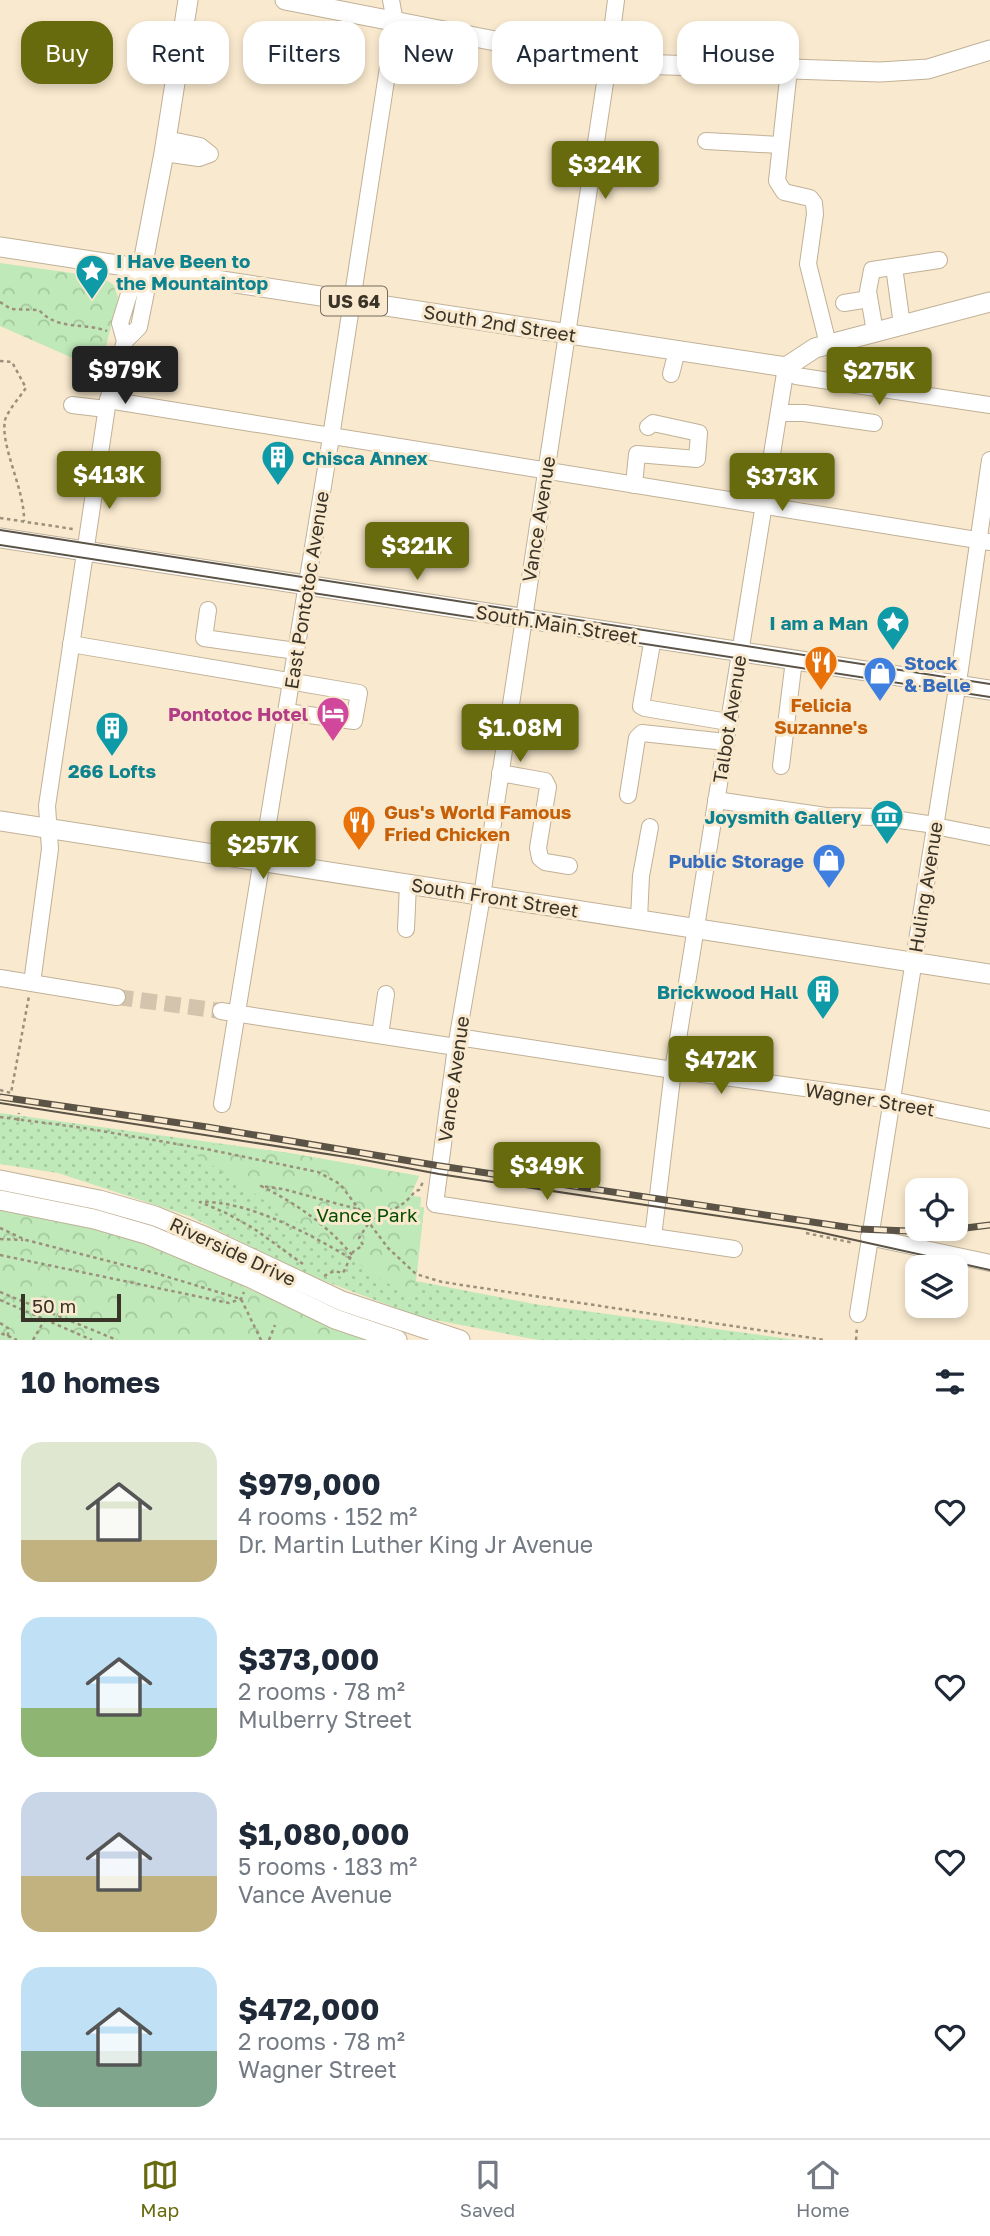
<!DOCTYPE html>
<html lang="en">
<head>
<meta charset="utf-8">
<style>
	body { margin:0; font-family:"Golos Text",sans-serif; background:#f6f6f7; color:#1f2937; height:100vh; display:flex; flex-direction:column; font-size:26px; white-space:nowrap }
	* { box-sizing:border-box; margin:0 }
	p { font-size:23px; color:#747a83 }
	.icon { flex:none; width:38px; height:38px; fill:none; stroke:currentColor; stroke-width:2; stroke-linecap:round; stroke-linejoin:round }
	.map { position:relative; height:1340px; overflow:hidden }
	.drawer { display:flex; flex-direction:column; background:#fff; flex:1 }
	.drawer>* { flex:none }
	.top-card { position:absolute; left:21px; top:21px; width:948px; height:63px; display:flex; gap:14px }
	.buttons { position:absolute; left:905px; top:1178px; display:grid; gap:14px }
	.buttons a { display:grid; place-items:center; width:63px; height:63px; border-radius:14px; background:#fff; box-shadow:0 4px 10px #0003; font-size:35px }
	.scale { position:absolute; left:21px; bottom:18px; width:100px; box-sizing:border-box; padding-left:7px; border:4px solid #393328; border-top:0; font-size:19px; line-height:24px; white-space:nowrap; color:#393328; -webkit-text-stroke:5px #f9e9ce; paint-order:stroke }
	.price { position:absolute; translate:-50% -60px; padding:0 16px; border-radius:7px; background:#676b0d; color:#fff; font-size:23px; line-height:46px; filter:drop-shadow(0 2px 4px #0008) }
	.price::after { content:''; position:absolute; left:50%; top:42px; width:21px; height:16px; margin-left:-10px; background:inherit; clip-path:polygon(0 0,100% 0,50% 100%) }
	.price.current { background:#222; color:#fff }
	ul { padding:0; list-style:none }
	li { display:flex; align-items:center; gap:21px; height:175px; padding:0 21px }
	li span { display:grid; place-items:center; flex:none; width:196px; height:140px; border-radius:21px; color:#555 }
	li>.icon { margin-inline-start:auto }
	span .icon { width:84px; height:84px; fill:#fffc; stroke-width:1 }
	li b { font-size:30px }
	h2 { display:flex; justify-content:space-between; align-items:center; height:84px; padding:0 21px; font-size:30px }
	.tag { padding:0 24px; border-radius:21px; background:#fff; box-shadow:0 4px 10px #0003; font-size:24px; line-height:63px }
	.tag.current { background:#676b0d; color:#fff }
	.tab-bar { display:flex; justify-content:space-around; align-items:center; height:98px; border-top:2px solid #e0e1e3; background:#fff; font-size:19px; color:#747a83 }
	.tab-bar a { display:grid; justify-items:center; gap:4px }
	.tab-bar .current { color:#676b0d }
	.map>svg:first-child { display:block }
	.grass { fill:url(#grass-dots) }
	.park { fill:url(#park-crowns) }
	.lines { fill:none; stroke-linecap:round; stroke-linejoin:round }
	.minor-tunnel { stroke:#d3c5ad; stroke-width:16; stroke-dasharray:16 8; stroke-linecap:butt }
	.minor-casing { stroke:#c0b197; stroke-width:18 }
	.major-casing { stroke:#c0b197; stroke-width:21 }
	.path { stroke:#9b907c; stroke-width:2.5; stroke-dasharray:3.5 3.5; stroke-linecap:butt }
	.minor { stroke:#fff; stroke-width:16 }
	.major { stroke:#fff; stroke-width:19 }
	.tram { stroke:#5b5346; stroke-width:2 }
	.rail-casing { stroke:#5b5346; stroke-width:7 }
	.rail { stroke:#f9e9ce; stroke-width:4.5; stroke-dasharray:13; stroke-linecap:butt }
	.labels { text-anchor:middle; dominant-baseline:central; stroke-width:6; stroke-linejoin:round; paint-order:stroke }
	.shield { fill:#f9e9ce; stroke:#736a5a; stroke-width:2 }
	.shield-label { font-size:18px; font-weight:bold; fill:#393328 }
	.culture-label { font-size:19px; font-weight:bold; fill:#0d838f; stroke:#f9e9ce; text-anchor:end }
	.street-label { font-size:19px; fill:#393328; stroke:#f9e9ce }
	.shop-label { font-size:19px; font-weight:bold; fill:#366cbe; stroke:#f9e9ce; text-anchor:start }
	.food-label { font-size:19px; font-weight:bold; fill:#c56008; stroke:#f9e9ce }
	.hotel-label { font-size:19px; font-weight:bold; fill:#b23c85; stroke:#f9e9ce; text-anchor:end }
	.park-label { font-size:19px; fill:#054f00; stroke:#f9e9ce }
</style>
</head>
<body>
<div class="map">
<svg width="990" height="1340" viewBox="0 0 990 1340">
	<defs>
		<pattern id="grass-dots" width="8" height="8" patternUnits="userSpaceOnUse" patternTransform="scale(1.75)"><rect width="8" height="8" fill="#bfe9b9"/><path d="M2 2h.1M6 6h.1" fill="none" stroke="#a5c89f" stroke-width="1.8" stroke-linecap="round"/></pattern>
		<pattern id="park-crowns" width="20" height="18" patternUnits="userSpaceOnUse" patternTransform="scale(1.75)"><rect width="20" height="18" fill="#bfe9b9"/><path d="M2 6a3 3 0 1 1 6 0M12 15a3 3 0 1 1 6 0" fill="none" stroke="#a5c89f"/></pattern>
	</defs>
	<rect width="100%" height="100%" fill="#f9e9ce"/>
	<polygon class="grass" points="0,1113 289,1153 419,1176 410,1196 421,1197 420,1207 424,1208 416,1281 534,1304 796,1340 538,1340 420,1317 306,1274 189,1216 58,1173 0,1164"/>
	<g class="park">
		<polygon points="0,263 101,277 114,285 118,298 100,370 0,326"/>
		<polygon points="191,1141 289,1153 419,1176 410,1196 421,1197 420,1207 424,1208 413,1300 192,1152"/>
		<polygon points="0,1208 32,1212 158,1246 300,1313 369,1340 0,1340"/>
	</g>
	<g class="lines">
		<polyline class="minor-tunnel" points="117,997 221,1011"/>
		<defs>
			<g id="minor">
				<polyline points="616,0 608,63 482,896 456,1047 435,1204 734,1249"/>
				<polyline points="789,69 777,181 784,192 810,198 814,203 815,214 808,264 828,344"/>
				<polyline points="706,141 780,145"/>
				<polyline points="164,153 199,158 210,154 200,146 166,139"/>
				<polyline points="894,267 902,325"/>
				<polyline points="844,303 869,299"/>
				<polyline points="875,332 868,291 872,270 939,260"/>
				<polyline points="786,367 796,376 990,405"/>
				<polyline points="671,374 677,351"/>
				<polyline points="108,400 990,542"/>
				<polyline points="72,405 106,409"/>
				<polyline points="779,413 804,413 874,423"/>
				<polyline points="634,485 637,454 697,459 699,433 653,423 648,427"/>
				<polyline points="208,610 204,638 296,651"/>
				<polyline points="653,638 641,706 645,708 728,722"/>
				<polyline points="71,644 359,693 354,721 286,712"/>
				<polyline points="781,766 794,660"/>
				<polyline points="500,773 545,781 548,787 538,848 540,858 545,862 569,866"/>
				<polyline points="628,795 637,738 642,733 726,742"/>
				<polyline points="716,800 826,816 879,817 935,825"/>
				<polyline points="935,826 990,837"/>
				<polyline points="639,919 641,876 650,827"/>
				<polyline points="406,929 408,884"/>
				<polyline points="0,978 117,997"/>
				<polyline points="32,983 50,849 47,806 108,400 125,341 139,327 148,282 142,268 134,278 120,323 125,341"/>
				<polyline points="221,1011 456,1047"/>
				<polyline points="380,1035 386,994"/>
				<polyline points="458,1037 673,1070 892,1100 990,1120"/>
				<polyline points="222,1104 331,437 395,22 391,0"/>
				<polyline points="653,1237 673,1070 786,367"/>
				<polyline points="869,1237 990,1263"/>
				<polyline points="858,1314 960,669 990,460"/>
			</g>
			<g id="major">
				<polyline points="285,0 608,63 880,72 928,69 990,50"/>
				<polyline points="0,247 786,367 815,348 990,302"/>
				<polyline points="142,268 164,153 188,0"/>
				<polyline points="0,538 990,690"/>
				<polyline points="0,821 990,974"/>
				<polyline points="0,1180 99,1200 155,1216 206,1237 342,1301 460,1340"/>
				<polyline points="0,1200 94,1219 149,1235 251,1278 335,1319 397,1340"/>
			</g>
		</defs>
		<use href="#minor" class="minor-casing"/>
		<use href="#major" class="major-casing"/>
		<g class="path">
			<path d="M0 302 11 309 39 310C58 331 83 322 107 331"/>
			<path d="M0 361 12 362 26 388C19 398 9 409 5 420 0 446 25 490 24 521"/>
			<polyline points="0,518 73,529"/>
			<polyline points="0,1090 11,1093 29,996"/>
			<polyline points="0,1117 84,1128 206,1149 318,1172 340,1184 388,1248 416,1274 442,1282 825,1340"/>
			<polyline points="18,1121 19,1113"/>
			<path d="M361 1214C385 1213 401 1211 415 1191L419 1190 423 1182"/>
			<polyline points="0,1228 26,1240 155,1273 241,1299 261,1340"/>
			<polyline points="806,1233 854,1243"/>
			<polyline points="0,1239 23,1240"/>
			<polyline points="0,1255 229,1303 241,1299 244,1292"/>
			<path d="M352 1255C326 1224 297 1204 261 1186L283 1189 357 1209"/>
			<path d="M303 1264 253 1228 226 1213 200 1202C247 1200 310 1234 350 1258"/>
			<polyline points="324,1276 334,1271 343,1273 353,1252 363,1245 359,1238 368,1224"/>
			<polyline points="0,1292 117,1340"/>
			<polyline points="0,1300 92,1340"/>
			<polyline points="0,1323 8,1328 8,1336 0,1333"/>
			<polyline points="8,1336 17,1340"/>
			<polyline points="33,1340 44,1321"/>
			<polyline points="269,1340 275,1325"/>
			<polyline points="856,1340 857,1327"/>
		</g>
		<use href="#minor" class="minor"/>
		<use href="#major" class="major"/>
		<g class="tram">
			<polyline points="0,530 990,684"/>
			<polyline points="0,545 990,697"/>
			<polyline points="0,1103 359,1159 439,1174 805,1229 990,1270"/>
		</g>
		<defs>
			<polyline id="rail" points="0,1097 207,1127 440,1166 859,1229 933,1232 990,1225"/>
		</defs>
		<use href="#rail" class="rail-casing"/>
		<use href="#rail" class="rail"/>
	</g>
	<defs>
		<symbol id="sight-pin" viewBox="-11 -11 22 30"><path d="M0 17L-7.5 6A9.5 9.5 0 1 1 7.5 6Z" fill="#0f9aa8" stroke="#f9e9ce"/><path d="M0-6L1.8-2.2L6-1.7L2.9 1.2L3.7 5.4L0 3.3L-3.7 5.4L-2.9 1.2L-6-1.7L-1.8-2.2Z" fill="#fff"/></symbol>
		<symbol id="building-pin" viewBox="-11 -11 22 30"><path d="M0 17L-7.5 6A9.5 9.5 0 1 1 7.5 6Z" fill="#0f9aa8" stroke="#f9e9ce"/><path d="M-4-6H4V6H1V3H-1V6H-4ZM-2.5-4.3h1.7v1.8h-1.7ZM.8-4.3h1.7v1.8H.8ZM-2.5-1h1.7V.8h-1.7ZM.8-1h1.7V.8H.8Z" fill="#fff"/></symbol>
		<symbol id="restaurant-pin" viewBox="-11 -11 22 30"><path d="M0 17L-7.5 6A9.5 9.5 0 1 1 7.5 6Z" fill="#e8710a" stroke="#f9e9ce"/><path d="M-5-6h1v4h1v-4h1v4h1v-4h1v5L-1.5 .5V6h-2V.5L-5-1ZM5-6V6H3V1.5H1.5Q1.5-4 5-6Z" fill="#fff"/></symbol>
		<symbol id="shop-pin" viewBox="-11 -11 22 30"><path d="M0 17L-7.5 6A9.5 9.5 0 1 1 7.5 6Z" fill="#3f7fe0" stroke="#f9e9ce"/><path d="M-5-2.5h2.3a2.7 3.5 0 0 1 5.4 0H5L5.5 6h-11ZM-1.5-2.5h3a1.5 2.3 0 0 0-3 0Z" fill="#fff"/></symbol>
		<symbol id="hotel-pin" viewBox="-11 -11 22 30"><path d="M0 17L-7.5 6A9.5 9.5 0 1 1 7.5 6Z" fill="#d1479c" stroke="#f9e9ce"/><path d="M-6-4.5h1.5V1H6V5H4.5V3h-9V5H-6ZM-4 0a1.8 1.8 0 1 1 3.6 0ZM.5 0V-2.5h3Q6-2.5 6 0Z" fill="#fff"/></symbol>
		<symbol id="museum-pin" viewBox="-11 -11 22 30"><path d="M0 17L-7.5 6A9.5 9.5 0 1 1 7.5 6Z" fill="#0f9aa8" stroke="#f9e9ce"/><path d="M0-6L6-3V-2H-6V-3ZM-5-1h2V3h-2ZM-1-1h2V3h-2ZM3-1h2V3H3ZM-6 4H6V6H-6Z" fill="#fff"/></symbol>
	</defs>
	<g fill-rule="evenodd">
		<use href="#sight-pin" x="73" y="252" width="38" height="52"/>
		<use href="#building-pin" x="259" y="438" width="38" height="52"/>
		<use href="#sight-pin" x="874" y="603" width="38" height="52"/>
		<use href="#restaurant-pin" x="802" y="643" width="38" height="52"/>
		<use href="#shop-pin" x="861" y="654" width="38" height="52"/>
		<use href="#hotel-pin" x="314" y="694" width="38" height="52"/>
		<use href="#building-pin" x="93" y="709" width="38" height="52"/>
		<use href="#museum-pin" x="868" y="797" width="38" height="52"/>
		<use href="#restaurant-pin" x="340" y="803" width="38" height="52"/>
		<use href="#shop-pin" x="810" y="841" width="38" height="52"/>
		<use href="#building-pin" x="804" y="972" width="38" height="52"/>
	</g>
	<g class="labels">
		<rect class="shield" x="321" y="286.5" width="66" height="29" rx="5"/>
		<g class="shield-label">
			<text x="354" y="301">US 64</text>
		</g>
		<g class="culture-label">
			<text x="116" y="260" text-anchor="start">I Have Been to<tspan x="116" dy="22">the Mountaintop</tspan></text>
			<text x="302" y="457" text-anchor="start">Chisca Annex</text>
			<text x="868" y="622">I am a Man</text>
			<text x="112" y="770" text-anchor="middle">266 Lofts</text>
			<text x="862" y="816">Joysmith Gallery</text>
			<text x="798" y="991">Brickwood Hall</text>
		</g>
		<g class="street-label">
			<text transform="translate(500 323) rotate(9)">South 2nd Street</text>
			<text transform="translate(538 519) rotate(-81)">Vance Avenue</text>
			<text transform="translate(306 590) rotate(-81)">East Pontotoc Avenue</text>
			<text transform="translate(557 624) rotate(9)">South Main Street</text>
			<text transform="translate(729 719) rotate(-81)">Talbot Avenue</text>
			<text transform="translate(925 887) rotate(-81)">Huling Avenue</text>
			<text transform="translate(495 897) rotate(9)">South Front Street</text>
			<text transform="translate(453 1079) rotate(-82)">Vance Avenue</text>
			<text transform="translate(870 1099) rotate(9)">Wagner Street</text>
			<text transform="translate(233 1251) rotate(25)">Riverside Drive</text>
		</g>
		<g class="shop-label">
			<text x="904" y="662">Stock<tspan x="904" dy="22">&amp; Belle</tspan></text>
			<text x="804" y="860" text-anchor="end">Public Storage</text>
		</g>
		<g class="food-label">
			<text x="821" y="704">Felicia<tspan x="821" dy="22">Suzanne's</tspan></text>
			<text x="384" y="811" text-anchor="start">Gus's World Famous<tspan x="384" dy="22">Fried Chicken</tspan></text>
		</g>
		<g class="hotel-label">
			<text x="308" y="713">Pontotoc Hotel</text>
		</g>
		<g class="park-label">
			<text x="367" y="1214">Vance Park</text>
		</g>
	</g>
</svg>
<div class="buttons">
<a><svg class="icon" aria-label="locate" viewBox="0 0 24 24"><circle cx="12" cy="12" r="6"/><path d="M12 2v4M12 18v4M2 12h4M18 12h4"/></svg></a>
<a><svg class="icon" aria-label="layers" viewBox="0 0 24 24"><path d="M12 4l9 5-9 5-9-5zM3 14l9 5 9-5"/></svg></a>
</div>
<div class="scale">50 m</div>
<b class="price" style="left:605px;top:201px">$324K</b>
<b class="price current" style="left:125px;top:406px">$979K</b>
<b class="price" style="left:879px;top:407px">$275K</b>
<b class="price" style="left:109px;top:511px">$413K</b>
<b class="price" style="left:782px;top:513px">$373K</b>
<b class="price" style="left:417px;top:582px">$321K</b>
<b class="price" style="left:520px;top:764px">$1.08M</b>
<b class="price" style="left:263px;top:881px">$257K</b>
<b class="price" style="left:721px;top:1096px">$472K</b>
<b class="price" style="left:547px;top:1202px">$349K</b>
<div class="top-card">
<a class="tag current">Buy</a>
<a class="tag">Rent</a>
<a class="tag">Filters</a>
<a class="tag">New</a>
<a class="tag">Apartment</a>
<a class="tag">House</a>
</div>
</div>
<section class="drawer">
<h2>10 homes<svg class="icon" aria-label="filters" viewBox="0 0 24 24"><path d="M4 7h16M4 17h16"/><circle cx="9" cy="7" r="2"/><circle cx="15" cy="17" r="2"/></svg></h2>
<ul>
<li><span style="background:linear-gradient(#dfe7d0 70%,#c2b280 0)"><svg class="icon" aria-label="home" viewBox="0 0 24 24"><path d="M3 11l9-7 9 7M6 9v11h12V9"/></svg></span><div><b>$979,000</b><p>4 rooms · 152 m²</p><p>Dr. Martin Luther King Jr Avenue</p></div><svg class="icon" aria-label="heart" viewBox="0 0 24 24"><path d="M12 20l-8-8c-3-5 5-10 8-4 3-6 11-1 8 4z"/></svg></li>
<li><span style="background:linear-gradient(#bfe0f5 65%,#8fb573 0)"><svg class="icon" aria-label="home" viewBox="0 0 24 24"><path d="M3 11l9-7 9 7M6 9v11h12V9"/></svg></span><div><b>$373,000</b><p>2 rooms · 78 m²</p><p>Mulberry Street</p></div><svg class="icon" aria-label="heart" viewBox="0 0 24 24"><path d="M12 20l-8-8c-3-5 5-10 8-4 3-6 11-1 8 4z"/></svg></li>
<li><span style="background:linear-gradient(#c9d6e8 60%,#c2b280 0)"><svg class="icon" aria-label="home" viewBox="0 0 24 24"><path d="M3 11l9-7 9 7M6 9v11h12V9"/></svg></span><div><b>$1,080,000</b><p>5 rooms · 183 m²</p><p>Vance Avenue</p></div><svg class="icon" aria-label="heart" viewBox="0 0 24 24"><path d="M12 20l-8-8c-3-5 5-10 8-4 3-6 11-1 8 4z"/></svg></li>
<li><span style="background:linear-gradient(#bfe0f5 60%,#7fa58c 0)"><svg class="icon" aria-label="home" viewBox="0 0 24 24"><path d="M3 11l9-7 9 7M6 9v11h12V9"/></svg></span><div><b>$472,000</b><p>2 rooms · 78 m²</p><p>Wagner Street</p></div><svg class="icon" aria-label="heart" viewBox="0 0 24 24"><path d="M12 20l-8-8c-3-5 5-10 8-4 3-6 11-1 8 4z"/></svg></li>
</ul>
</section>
<nav class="tab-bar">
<a class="current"><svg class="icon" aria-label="map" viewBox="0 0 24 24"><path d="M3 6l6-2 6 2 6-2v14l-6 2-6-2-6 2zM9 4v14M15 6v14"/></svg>Map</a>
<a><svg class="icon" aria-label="saved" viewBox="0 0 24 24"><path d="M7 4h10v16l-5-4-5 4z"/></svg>Saved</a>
<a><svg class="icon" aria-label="home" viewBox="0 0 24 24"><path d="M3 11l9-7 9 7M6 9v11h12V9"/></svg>Home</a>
</nav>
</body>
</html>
